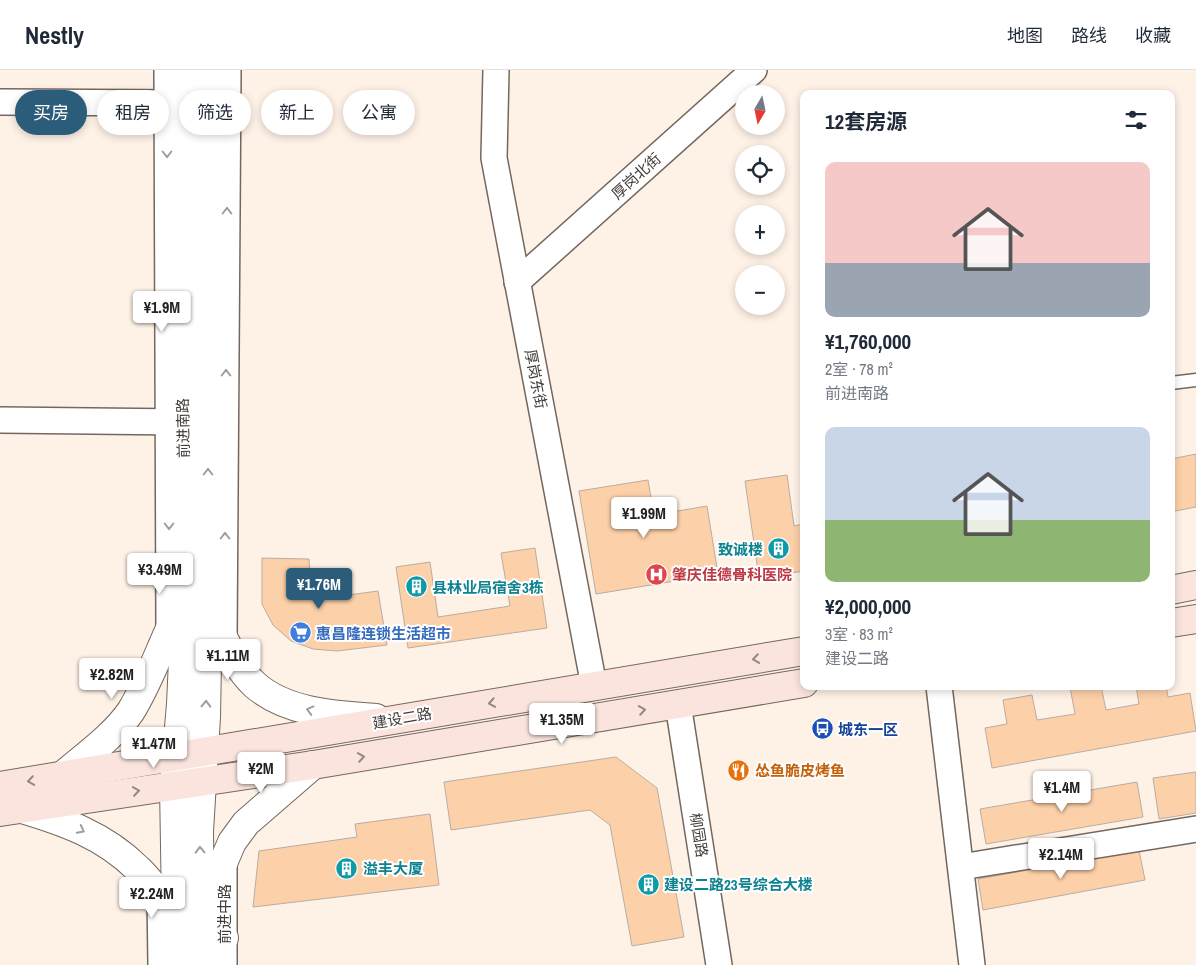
<!DOCTYPE html>
<html lang="zh">
<head>
<meta charset="utf-8">
<style>
	body { margin:0; font-family:"Archivo Narrow","Noto Sans SC",sans-serif; background:#f2f2f3; color:#1f2937; height:100vh; display:flex; flex-direction:column; font-size:19px; white-space:nowrap }
	* { box-sizing:border-box; margin:0 }
	p { font-size:16px; color:#747a83 }
	.icon { flex:none; width:28px; height:28px; fill:none; stroke:currentColor; stroke-width:2; stroke-linecap:round; stroke-linejoin:round }
	.map { position:relative; flex:1; overflow:hidden }
	.side { position:absolute; left:800px; top:20px; width:375px; height:600px; display:flex; flex-direction:column; background:#fff; border-radius:10px; box-shadow:0 2px 8px #0003 }
	.side>* { flex:none }
	.banner { position:absolute; left:15px; top:20px; width:475px; height:45px; display:flex; gap:10px }
	.needle { width:32px; rotate:189deg }
	.tools { position:absolute; left:735px; top:15px; display:grid; gap:10px }
	.tools a { display:grid; place-items:center; width:50px; height:50px; border-radius:50%; background:#fff; box-shadow:0 2px 8px #0003; font-size:25px }
	.price { position:absolute; translate:-50% -42px; padding:0 11px; border-radius:5px; background:#fff; color:#222; font-size:16px; line-height:32px; filter:drop-shadow(0 1px 2px #0008) }
	.price::after { content:''; position:absolute; left:50%; top:30px; width:15px; height:11px; margin-left:-8px; background:inherit; clip-path:polygon(0 0,100% 0,50% 100%) }
	.price.active { background:#2b5c7a; color:#fff }
	ul { padding:0; list-style:none }
	li { display:grid; align-content:center; gap:10px; height:265px; padding:0 25px }
	li span { display:grid; place-items:center; height:155px; border-radius:10px; color:#555 }
	li>.icon { margin-inline-start:auto }
	span .icon { width:90px; height:90px; fill:#fffc; stroke-width:1 }
	li b { font-size:21px }
	h2 { display:flex; justify-content:space-between; align-items:center; height:60px; padding:0 25px; font-size:21px }
	.chip { padding:0 18px; border-radius:22px; background:#fff; box-shadow:0 2px 8px #0003; font-size:18px; line-height:45px }
	.chip.active { background:#2b5c7a; color:#fff }
	header { display:flex; align-items:center; gap:30px; box-sizing:border-box; height:70px; padding:0 25px; background:#fff; border-bottom:1px solid #e0e1e3 }
	header strong { font-size:24px }
	nav { display:flex; gap:28px; margin-inline-start:auto; font-size:18px }
	.map>svg:first-child { display:block }
	.building { fill:#fcd0a8; stroke:#b9ada3 }
	.lines { fill:none; stroke-linecap:round; stroke-linejoin:round }
	.service-casing { stroke:#73685f; stroke-width:15 }
	.minor-casing { stroke:#73685f; stroke-width:28 }
	.tertiary-casing { stroke:#73685f; stroke-width:30 }
	.secondary-casing { stroke:#73685f; stroke-width:30 }
	.service { stroke:#fff; stroke-width:12 }
	.minor { stroke:#fff; stroke-width:25 }
	.tertiary { stroke:#fff; stroke-width:28 }
	.secondary { stroke:#fbe4de; stroke-width:28 }
	.oneway { stroke:#a09e9c }
	.oneway2 { stroke:#958883 }
	.labels { text-anchor:middle; dominant-baseline:central; stroke-width:4; stroke-linejoin:round; paint-order:stroke }
	.street-label { font-size:15px; fill:#413c38; stroke:#fff }
	.culture-label { font-size:15px; font-weight:bold; fill:#0d838f; stroke:#fff; text-anchor:start }
	.health-label { font-size:15px; font-weight:bold; fill:#be3a42; stroke:#fff; text-anchor:start }
	.shop-label { font-size:15px; font-weight:bold; fill:#366cbe; stroke:#fff; text-anchor:start }
	.transit-label { font-size:15px; font-weight:bold; fill:#164399; stroke:#fff; text-anchor:start }
	.food-label { font-size:15px; font-weight:bold; fill:#c56008; stroke:#fff; text-anchor:start }
</style>
</head>
<body>
<header>
<strong>Nestly</strong>
<nav><a>地图</a><a>路线</a><a>收藏</a></nav>
</header>
<div class="map">
<svg width="1196" height="895" viewBox="0 0 1196 895">
	<rect width="100%" height="100%" fill="#fef1e6"/>
	<g class="building">
		<polygon points="1196,384 1196,437 1175,441 1171,422 1171,389"/>
		<polygon points="787,405 794,456 804,454 804,501 759,508 745,411"/>
		<polygon points="648,410 654,445 707,436 718,504 596,524 579,421"/>
		<polygon points="535,478 547,558 408,578 396,497 430,492 438,547 510,536 501,483"/>
		<polygon points="262,488 309,489 310,504 314,514 320,521 334,527 378,521 387,575 337,581 313,579 291,571 273,555 262,534"/>
		<polygon points="1101,616 1106,640 1139,634 1136,616 1166,616 1168,627 1190,623 1196,661 992,698 985,658 1007,654 1003,630 1032,625 1037,650 1075,644 1070,617"/>
		<polygon points="616,687 657,718 684,867 632,876 610,755 590,740 451,760 444,712"/>
		<polygon points="1196,702 1196,743 1159,749 1153,708"/>
		<polygon points="1137,712 1143,747 986,774 980,739"/>
		<polygon points="430,744 439,815 253,837 259,781 357,767 355,754"/>
		<polygon points="1139,780 1145,810 983,840 978,809"/>
	</g>
	<g class="lines">
		<defs>
			<polyline id="service" points="1171,313 1196,310"/>
			<g id="minor">
				<polyline points="167,0 169,558"/>
				<polyline points="496,0 494,88 594,616"/>
				<polyline points="0,32 182,33"/>
				<polyline points="517,212 754,0"/>
				<polyline points="0,350 183,352"/>
				<polyline points="224,567 228,0"/>
				<polyline points="939,616 972,895"/>
				<polyline points="678,634 719,895"/>
				<polyline points="224,793 224,895"/>
				<polyline points="961,797 1196,759"/>
				<polyline points="160,825 161,895"/>
			</g>
			<g id="tertiary">
				<path d="M209 539C222 563 234 596 255 615 287 643 336 645 376 648"/>
				<path d="M62 706C84 687 114 666 131 641 152 607 163 569 182 534"/>
				<path d="M19 738C63 751 104 765 138 799 153 813 164 831 177 847"/>
				<polyline points="204,838 232,772 246,753 313,695"/>
				<polyline points="201,847 224,868"/>
				<polyline points="177,895 174,716 181,634 186,526 183,352 183,0"/>
				<polyline points="201,895 199,761 206,647 208,538 206,0"/>
			</g>
			<g id="secondary">
				<polyline points="1171,520 1196,515"/>
				<polyline points="1171,553 1196,549"/>
				<polyline points="0,716 804,581"/>
				<polyline points="0,742 313,695 804,613"/>
			</g>
		</defs>
		<use href="#service" class="service-casing"/>
		<use href="#minor" class="minor-casing"/>
		<use href="#tertiary" class="tertiary-casing"/>
		<use href="#secondary" class="secondary-casing"/>
		<use href="#service" class="service"/>
		<use href="#minor" class="minor"/>
		<use href="#tertiary" class="tertiary"/>
		<use href="#secondary" class="secondary"/>
	</g>
	<defs><path id="oneway-chevron" d="M-2-3.5L2.5 0L-2 3.5" fill="none" stroke-width="1.6" stroke-linecap="round" stroke-linejoin="round" transform="scale(1.25)"/></defs>
	<g class="oneway">
		<use href="#oneway-chevron" transform="translate(167 84) rotate(90)"/>
		<use href="#oneway-chevron" transform="translate(227 141) rotate(-90)"/>
		<use href="#oneway-chevron" transform="translate(226 303) rotate(-90)"/>
		<use href="#oneway-chevron" transform="translate(208 402) rotate(-90)"/>
		<use href="#oneway-chevron" transform="translate(169 456) rotate(90)"/>
		<use href="#oneway-chevron" transform="translate(225 466) rotate(-90)"/>
		<use href="#oneway-chevron" transform="translate(206 634) rotate(-89)"/>
		<use href="#oneway-chevron" transform="translate(310 640) rotate(-165)"/>
		<use href="#oneway-chevron" transform="translate(81 760) rotate(27)"/>
		<use href="#oneway-chevron" transform="translate(200 780) rotate(-91)"/>
	</g>
	<g class="oneway2">
		<use href="#oneway-chevron" transform="translate(756 589) rotate(171)"/>
		<use href="#oneway-chevron" transform="translate(492 633) rotate(170)"/>
		<use href="#oneway-chevron" transform="translate(642 640) rotate(-9)"/>
		<use href="#oneway-chevron" transform="translate(361 687) rotate(-9)"/>
		<use href="#oneway-chevron" transform="translate(31 711) rotate(171)"/>
		<use href="#oneway-chevron" transform="translate(136 721) rotate(-8)"/>
	</g>
	<defs>
		<symbol id="building-disc" viewBox="-11 -11 22 22"><circle r="9.5" fill="#0f9aa8" stroke="#fff"/><path d="M-4-6H4V6H1V3H-1V6H-4ZM-2.5-4.3h1.7v1.8h-1.7ZM.8-4.3h1.7v1.8H.8ZM-2.5-1h1.7V.8h-1.7ZM.8-1h1.7V.8H.8Z" fill="#fff"/></symbol>
		<symbol id="hospital-disc" viewBox="-11 -11 22 22"><circle r="9.5" fill="#e0444e" stroke="#fff"/><path d="M-5-5h3v3.5h4V-5h3V5h-3V1.5h-4V5h-3Z" fill="#fff"/></symbol>
		<symbol id="supermarket-disc" viewBox="-11 -11 22 22"><circle r="9.5" fill="#3f7fe0" stroke="#fff"/><path d="M-6-5.5h2.5l.6 2H6L4.5 2H-2.5L-4.4-4H-6ZM-1.5 3.2a1.3 1.3 0 1 0 .1 0ZM3 3.2a1.3 1.3 0 1 0 .1 0Z" fill="#fff"/></symbol>
		<symbol id="bus-disc" viewBox="-11 -11 22 22"><circle r="9.5" fill="#1a4fb4" stroke="#fff"/><path d="M-5-6H5V4H4V6H2V4H-2V6H-4V4H-5ZM-3.5-4V0h7V-4ZM-3.5 1.2v1.5H-2V1.2ZM2 1.2v1.5H3.5V1.2Z" fill="#fff"/></symbol>
		<symbol id="restaurant-disc" viewBox="-11 -11 22 22"><circle r="9.5" fill="#e8710a" stroke="#fff"/><path d="M-5-6h1v4h1v-4h1v4h1v-4h1v5L-1.5 .5V6h-2V.5L-5-1ZM5-6V6H3V1.5H1.5Q1.5-4 5-6Z" fill="#fff"/></symbol>
	</defs>
	<g fill-rule="evenodd">
		<use href="#building-disc" x="766" y="466" width="25" height="25"/>
		<use href="#hospital-disc" x="644" y="492" width="25" height="25"/>
		<use href="#building-disc" x="404" y="504" width="25" height="25"/>
		<use href="#supermarket-disc" x="288" y="550" width="25" height="25"/>
		<use href="#bus-disc" x="810" y="646" width="25" height="25"/>
		<use href="#restaurant-disc" x="726" y="688" width="25" height="25"/>
		<use href="#building-disc" x="334" y="786" width="25" height="25"/>
		<use href="#building-disc" x="636" y="802" width="25" height="25"/>
	</g>
	<g class="labels">
		<g class="street-label">
			<text transform="translate(636 106) rotate(-42)">厚岗北街</text>
			<text transform="translate(536 309) rotate(79)">厚岗东街</text>
			<text transform="translate(183 358) rotate(-91)">前进南路</text>
			<text transform="translate(402 648) rotate(-10)">建设二路</text>
			<text transform="translate(699 765) rotate(81)">柳园路</text>
			<text transform="translate(224 844) rotate(-90)">前进中路</text>
		</g>
		<g class="culture-label">
			<text x="763" y="479" text-anchor="end">致诚楼</text>
			<text x="432" y="517">县林业局宿舍3栋</text>
			<text x="363" y="798">溢丰大厦</text>
			<text x="664" y="814">建设二路23号综合大楼</text>
		</g>
		<g class="health-label">
			<text x="672" y="504">肇庆佳德骨科医院</text>
		</g>
		<g class="shop-label">
			<text x="316" y="563">惠昌隆连锁生活超市</text>
		</g>
		<g class="transit-label">
			<text x="838" y="659">城东一区</text>
		</g>
		<g class="food-label">
			<text x="755" y="700">怂鱼脆皮烤鱼</text>
		</g>
	</g>
</svg>
<div class="tools">
<a><svg class="needle" viewBox="-14 -14 28 28"><path d="M0-13l5 13h-10z" fill="#e53935"/><path d="M0 13l5-13h-10z" fill="#747a83"/></svg></a>
<a><svg class="icon" aria-label="locate" viewBox="0 0 24 24"><circle cx="12" cy="12" r="6"/><path d="M12 2v4M12 18v4M2 12h4M18 12h4"/></svg></a>
<a>+</a>
<a>−</a>
</div>
<b class="price" style="left:162px;top:263px">¥1.9M</b>
<b class="price" style="left:644px;top:469px">¥1.99M</b>
<b class="price" style="left:160px;top:525px">¥3.49M</b>
<b class="price active" style="left:319px;top:540px">¥1.76M</b>
<b class="price" style="left:228px;top:611px">¥1.11M</b>
<b class="price" style="left:112px;top:630px">¥2.82M</b>
<b class="price" style="left:562px;top:675px">¥1.35M</b>
<b class="price" style="left:154px;top:699px">¥1.47M</b>
<b class="price" style="left:261px;top:724px">¥2M</b>
<b class="price" style="left:1062px;top:743px">¥1.4M</b>
<b class="price" style="left:1061px;top:810px">¥2.14M</b>
<b class="price" style="left:152px;top:849px">¥2.24M</b>
<div class="banner">
<a class="chip active">买房</a>
<a class="chip">租房</a>
<a class="chip">筛选</a>
<a class="chip">新上</a>
<a class="chip">公寓</a>
</div>
<section class="side">
<h2>12套房源<svg class="icon" aria-label="filters" viewBox="0 0 24 24"><path d="M4 7h16M4 17h16"/><circle cx="9" cy="7" r="2"/><circle cx="15" cy="17" r="2"/></svg></h2>
<ul>
<li><span style="background:linear-gradient(#f6c9c9 65%,#9aa5b1 0)"><svg class="icon" aria-label="home" viewBox="0 0 24 24"><path d="M3 11l9-7 9 7M6 9v11h12V9"/></svg></span><div><b>¥1,760,000</b><p>2室 · 78 m²</p><p>前进南路</p></div></li>
<li><span style="background:linear-gradient(#c9d6e8 60%,#8fb573 0)"><svg class="icon" aria-label="home" viewBox="0 0 24 24"><path d="M3 11l9-7 9 7M6 9v11h12V9"/></svg></span><div><b>¥2,000,000</b><p>3室 · 83 m²</p><p>建设二路</p></div></li>
</ul>
</section>
</div>
</body>
</html>
